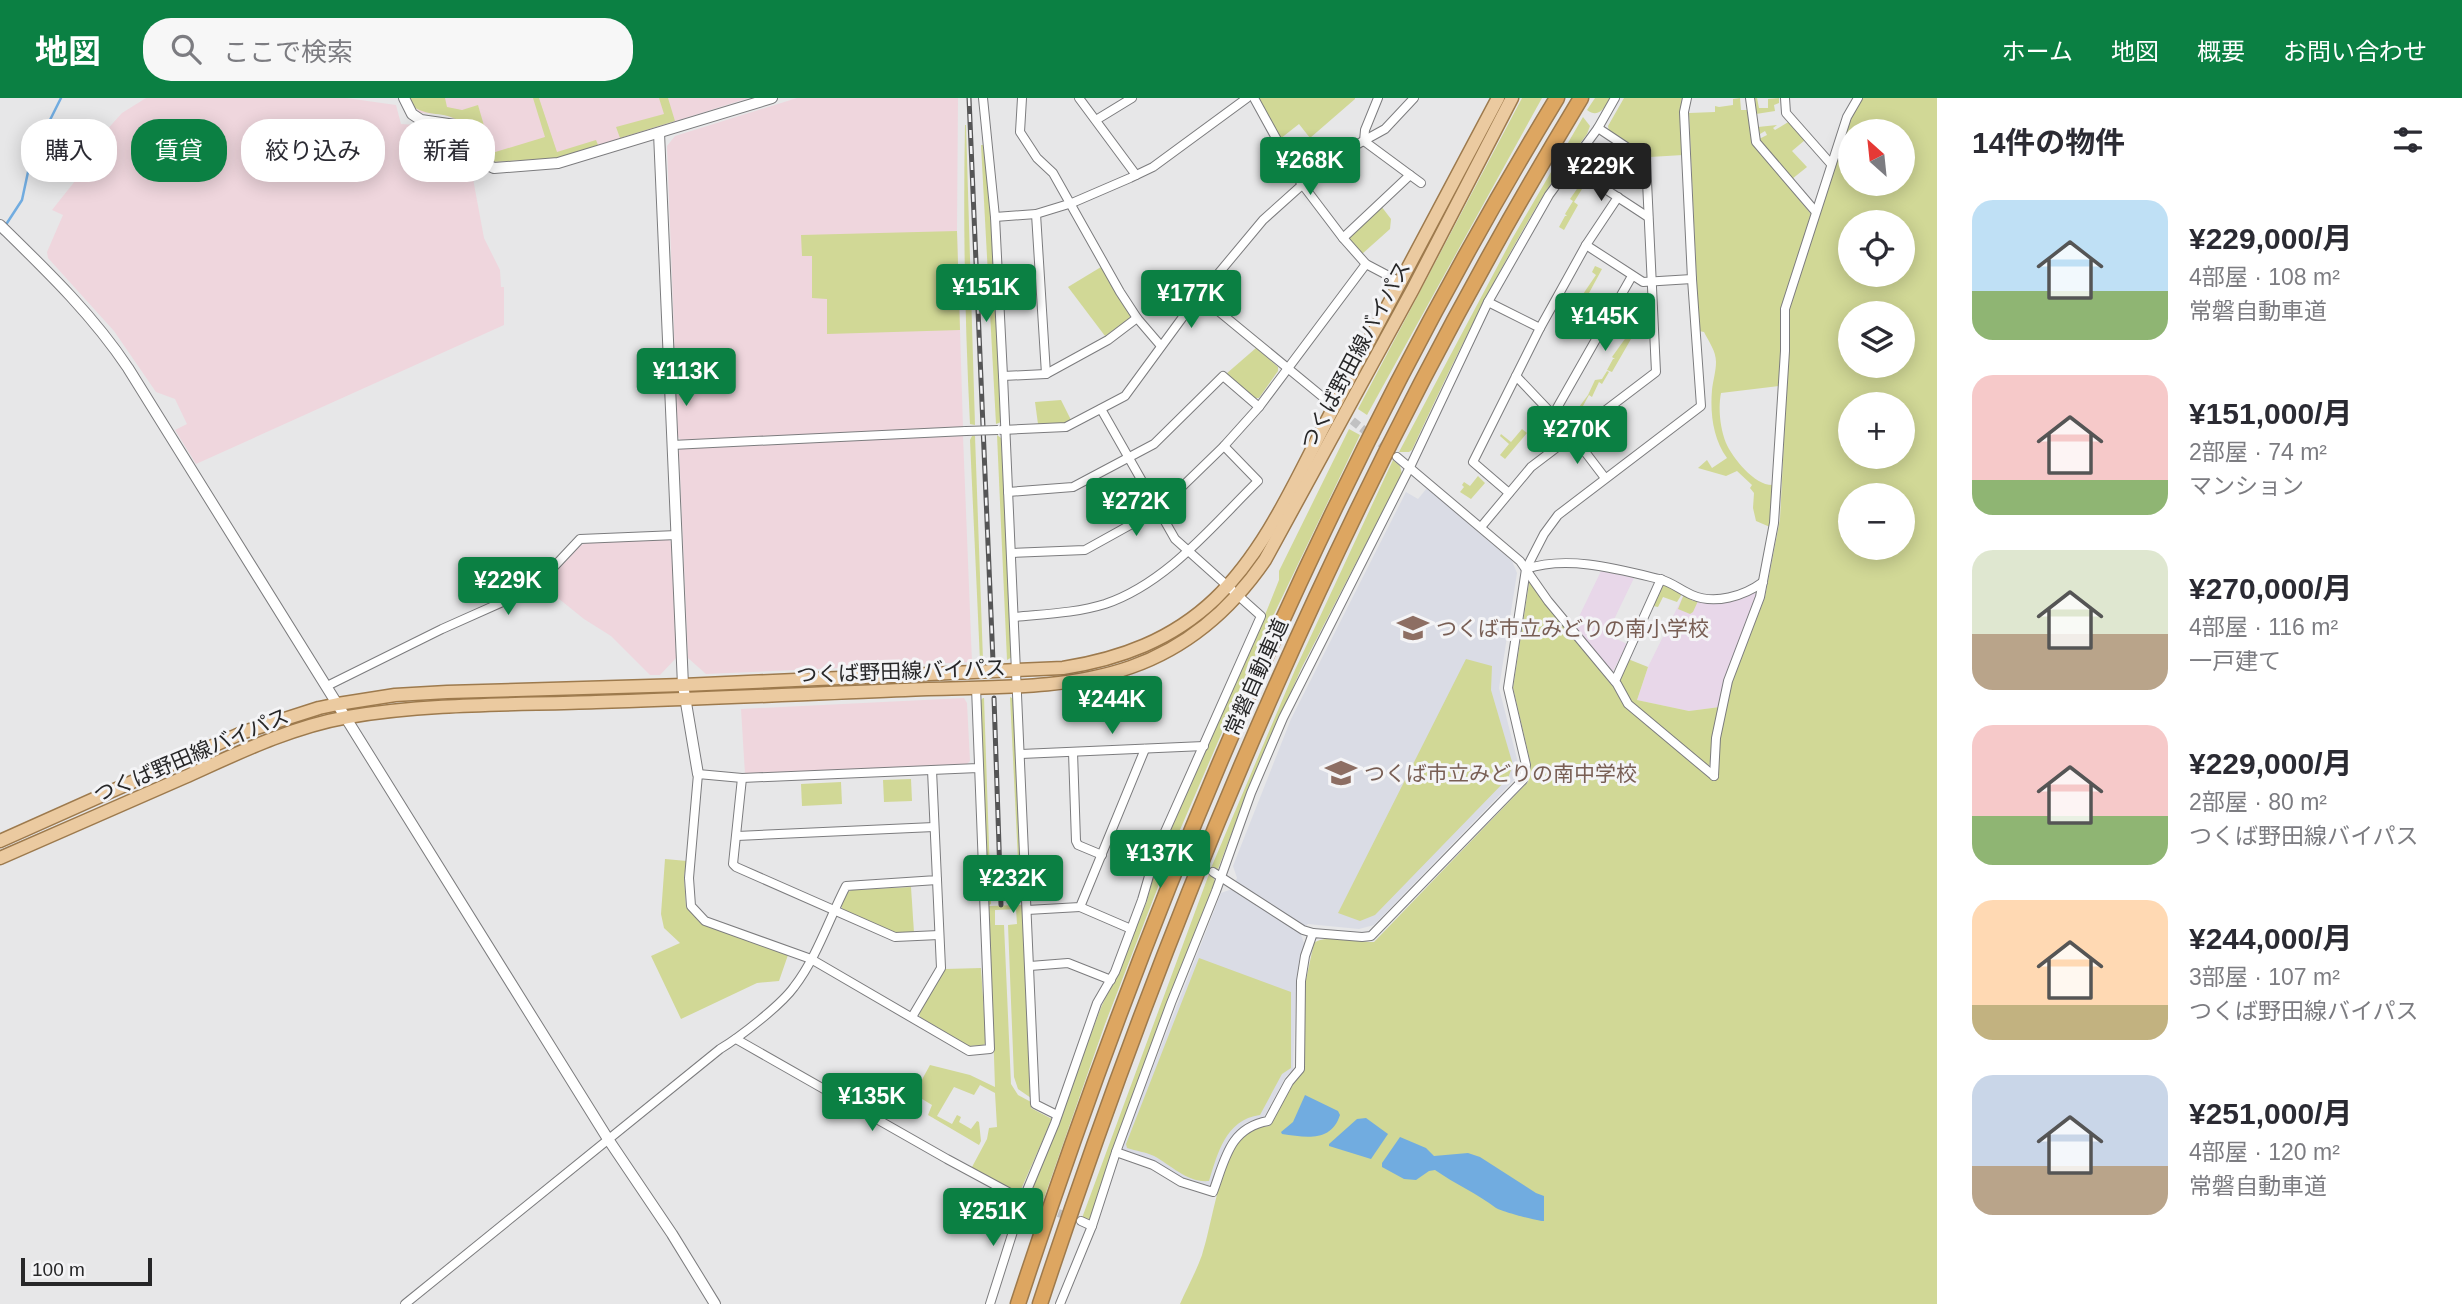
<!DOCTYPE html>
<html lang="ja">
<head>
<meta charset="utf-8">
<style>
	body { margin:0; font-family:Helvetica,"Noto Sans JP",sans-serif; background:#f7f7f7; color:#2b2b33; height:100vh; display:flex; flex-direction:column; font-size:26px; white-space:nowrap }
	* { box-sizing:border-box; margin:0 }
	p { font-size:23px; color:#7c7c81 }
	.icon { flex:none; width:38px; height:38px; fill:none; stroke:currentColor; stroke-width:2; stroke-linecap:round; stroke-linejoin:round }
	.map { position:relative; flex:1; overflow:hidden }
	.drawer { display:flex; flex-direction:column; background:#fff; width:525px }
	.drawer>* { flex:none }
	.top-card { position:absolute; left:21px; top:21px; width:665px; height:63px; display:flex; gap:14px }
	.needle { width:46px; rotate:333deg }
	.tools { position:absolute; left:1838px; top:21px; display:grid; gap:14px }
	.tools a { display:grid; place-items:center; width:77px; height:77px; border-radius:50%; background:#fff; box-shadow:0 4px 18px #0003; font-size:35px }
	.scale { position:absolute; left:21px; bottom:18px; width:131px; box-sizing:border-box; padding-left:7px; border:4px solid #272728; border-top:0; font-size:19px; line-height:24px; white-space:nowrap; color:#272728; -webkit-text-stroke:5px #f4f4f6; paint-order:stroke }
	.price { position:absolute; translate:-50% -60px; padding:0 16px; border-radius:7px; background:#0b8043; color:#fff; font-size:23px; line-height:46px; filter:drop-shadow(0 2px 4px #0008) }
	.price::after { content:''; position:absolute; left:50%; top:42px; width:21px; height:16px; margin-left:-10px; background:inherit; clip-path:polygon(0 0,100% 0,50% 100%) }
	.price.on { background:#222; color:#fff }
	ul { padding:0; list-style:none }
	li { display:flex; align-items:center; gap:21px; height:175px; padding:0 35px }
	li span { display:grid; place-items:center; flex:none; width:196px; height:140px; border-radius:21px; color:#555 }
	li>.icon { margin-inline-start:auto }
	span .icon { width:84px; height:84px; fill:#fffc; stroke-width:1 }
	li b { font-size:30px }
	h2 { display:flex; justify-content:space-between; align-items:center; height:84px; padding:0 35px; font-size:30px }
	.chip { padding:0 24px; border-radius:28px; background:#fff; box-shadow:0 4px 18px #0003; font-size:24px; line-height:63px }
	.chip.on { background:#0b8043; color:#fff }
	header { display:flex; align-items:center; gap:42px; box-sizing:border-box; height:98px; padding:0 35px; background:#0b8043; color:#fff }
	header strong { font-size:33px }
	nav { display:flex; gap:38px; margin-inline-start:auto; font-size:24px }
	.search { width:490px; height:63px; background:#f7f7f7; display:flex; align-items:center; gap:18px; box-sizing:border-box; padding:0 24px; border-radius:28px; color:#7c7c81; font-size:26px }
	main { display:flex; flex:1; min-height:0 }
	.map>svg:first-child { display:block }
	.commercial { fill:#e8d7e9 }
	.industrial { fill:#efd6dd }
	.built { fill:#dadce5 }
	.green { fill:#d1d896; fill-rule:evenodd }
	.water { fill:#71ace0 }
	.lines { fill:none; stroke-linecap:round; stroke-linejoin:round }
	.stream { stroke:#71ace0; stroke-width:2.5 }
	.minor-tunnel { stroke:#c1c1c2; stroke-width:8; stroke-dasharray:8 4; stroke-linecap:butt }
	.minor-casing { stroke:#7c7c7e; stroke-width:10 }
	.tertiary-casing { stroke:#7c7c7e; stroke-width:12 }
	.primary-casing { stroke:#9d7a4d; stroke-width:15 }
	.motorway-casing { stroke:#9d7a4d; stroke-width:17 }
	.minor { stroke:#fff; stroke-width:8 }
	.tertiary { stroke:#fff; stroke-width:10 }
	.primary { stroke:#ebcaa0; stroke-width:12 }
	.motorway { stroke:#dda661; stroke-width:14 }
	.rail-casing { stroke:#555556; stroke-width:5 }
	.rail { stroke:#f4f4f6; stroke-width:2.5; stroke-dasharray:8; stroke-linecap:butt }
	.minor-bridge-casing { stroke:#7c7c7e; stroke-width:10; stroke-linecap:butt }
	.minor-bridge { stroke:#fff; stroke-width:8 }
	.labels { text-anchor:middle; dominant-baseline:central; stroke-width:6; stroke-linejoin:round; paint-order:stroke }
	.street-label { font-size:21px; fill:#272728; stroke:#f4f4f6 }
	.education-label { font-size:21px; fill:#785e54; stroke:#f4f4f6; text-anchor:start }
</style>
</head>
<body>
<header>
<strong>地図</strong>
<div class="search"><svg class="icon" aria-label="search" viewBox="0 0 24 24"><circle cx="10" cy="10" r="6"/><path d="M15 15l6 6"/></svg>ここで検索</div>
<nav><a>ホーム</a><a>地図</a><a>概要</a><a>お問い合わせ</a></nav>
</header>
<main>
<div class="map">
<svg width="1937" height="1206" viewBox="0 0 1937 1206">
	<rect width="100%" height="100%" fill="#e7e7e8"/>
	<g class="commercial">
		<polygon points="1601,473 1634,480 1607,536 1627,546 1612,575 1574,529"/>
		<polygon points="1753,494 1758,497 1720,609 1689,613 1637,602 1648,569 1684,496 1693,503 1721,504 1733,503"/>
	</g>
	<g class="industrial">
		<polygon points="146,0 346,0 396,7 401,26 431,28 448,33 462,46 471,70 484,140 500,172 501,189 504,189 504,227 196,366 175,332 187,326 175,301 156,294 114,233 48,160 47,154 63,117 52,112 75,83 104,35 122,15"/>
		<polygon points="408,0 749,0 558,60 492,64 482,56 469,32 458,22 442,16 420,15"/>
		<polygon points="797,0 958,0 957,133 963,330 681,342 678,339 667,48 675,38"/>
		<polygon points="963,338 972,564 706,576 688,560 679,353 682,350"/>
		<polygon points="668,441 671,444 676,560 660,577 650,577 611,538 584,521 543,488 580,448 585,445"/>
		<polygon points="964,600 967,605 970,663 967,666 745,676 741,611"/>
	</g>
	<polygon class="built" points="1427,390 1512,463 1517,475 1499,590 1518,665 1516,680 1374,827 1359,831 1308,826 1300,834 1304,845 1296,886 1293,972 1286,978 1265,1017 1262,1020 1245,1025 1227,1045 1212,1086 1208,1087 1188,1083 1148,1060 1124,1052 1122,1049 1221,795 1232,791 1237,780 1233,768 1291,621 1406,394 1418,401"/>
	<g class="green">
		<path d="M408 0H445L447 9 462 12 478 7 492 55 545 39 533 0H539L557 54 596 42 598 47 558 60 492 64C478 53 474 36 460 24 444 11 428 22 409 5Z"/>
		<polygon points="659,0 668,0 675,23 620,40 616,29 664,16"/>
		<polygon points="1257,0 1355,0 1355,1 1310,40 1299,26 1280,41"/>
		<polygon points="1522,0 1542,0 1367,317 1358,311"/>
		<path d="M1595 0H1610C1605 9 1599 21 1587 12Z"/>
		<polygon points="1624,0 1682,0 1680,16 1683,57 1650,59 1609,33 1608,28"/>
		<path d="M1740 0 1741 12H1748L1752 44 1811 116 1819 117 1850 23 1862 0H1937V1206H1180C1187 1190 1196 1174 1202 1157 1213 1126 1221 1044 1254 1030 1259 1029 1265 1029 1270 1028L1294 983 1304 973 1305 886 1314 845C1324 836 1359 844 1374 844L1528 684 1531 667 1513 590 1529 485H1532L1609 580 1630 612 1709 679 1718 677 1719 640 1728 603 1732 584 1765 499 1780 421 1787 283 1779 288 1721 295C1718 310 1720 330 1726 345 1733 361 1756 389 1774 387L1770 429 1756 423 1753 410 1754 395 1750 390 1752 387 1737 373 1726 378 1698 370 1707 362 1712 370 1727 360C1713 341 1710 315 1712 292 1713 283 1716 273 1716 264 1716 253 1709 244 1704 234L1699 233 1689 15 1715 14V8L1719 9 1733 7V1ZM1850 33H1902V86H1850ZM1850 124H1902V177H1850ZM1850 215H1902V268H1850ZM1850 306H1902V359H1850ZM1850 397H1902V450H1850Z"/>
		<polygon points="1755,0 1757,0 1759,10 1768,10 1768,1 1779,0 1779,5 1774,7 1775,13 1756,16"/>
		<path d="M1583 19 1590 28 1587 36C1573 55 1559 73 1546 93 1495 176 1453 264 1412 352L1409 354H1399L1512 141Z"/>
		<polygon points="1790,23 1805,42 1792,53 1807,69 1792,81 1759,41 1767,37 1765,33 1760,36 1758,29 1777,27 1773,30 1775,32"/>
		<path d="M965 27H966L975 327 970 326C965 226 963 127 965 27Z"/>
		<polygon points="981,47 983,47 990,108 1001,324 996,326"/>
		<polygon points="1579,88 1582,91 1574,104 1578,107 1564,132 1559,129 1565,118 1567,118 1565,116 1573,103 1570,101"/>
		<polygon points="1381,108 1391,121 1390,131 1362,156 1349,142 1349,138"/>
		<polygon points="957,133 960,232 827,236 827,201 812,200 812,158 802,158 801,137"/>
		<polygon points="1595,168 1602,171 1569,232 1566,230 1581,204 1579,202 1596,177 1592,174"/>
		<polygon points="1101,169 1131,217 1129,221 1105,238 1068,189"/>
		<polygon points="1632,224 1635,226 1628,238 1631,241 1612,274 1607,272 1613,261 1615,261 1612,259 1627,238 1624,236"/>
		<polygon points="1256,250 1278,269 1278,273 1259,300 1255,300 1226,276"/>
		<polygon points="1607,273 1609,274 1602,286 1599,284 1592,299 1589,297 1578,317 1569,326 1568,324 1588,297 1595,282 1602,281"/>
		<polygon points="1061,302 1071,322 1065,325 1038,326 1035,304"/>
		<polygon points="1349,331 1360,337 1264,537 1170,755 1162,752 1267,512 1279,482 1279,473"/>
		<polygon points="1522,331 1527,335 1505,361 1500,357 1509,346 1500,338 1501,336 1511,344"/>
		<polygon points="997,337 1001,340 1012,559 1007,562"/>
		<polygon points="972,338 975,338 983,562 980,563 970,342"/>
		<polygon points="1393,362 1400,368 1402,376 1301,571 1245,700 1218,771 1211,770 1295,572"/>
		<polygon points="1478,378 1485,385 1471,401 1460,394 1464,389 1462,387 1464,384 1470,388"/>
		<polygon points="1666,486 1682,496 1677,504 1663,499 1658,509 1653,508 1661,489"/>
		<polygon points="1684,496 1693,503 1698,503 1693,514 1690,516 1678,511"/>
		<polygon points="1466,561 1492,568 1491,592 1513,667 1508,680 1375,817 1360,823 1338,815"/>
		<polygon points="1628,561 1648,569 1637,602 1689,613 1720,609 1709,669 1629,606 1619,585"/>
		<polygon points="1010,599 1014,601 1022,804 1020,804"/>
		<polygon points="983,600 984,600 991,806 989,807 980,603"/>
		<polygon points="911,681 912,703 884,704 883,682"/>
		<polygon points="841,684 842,706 802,708 801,686"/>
		<polygon points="665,761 687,763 684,778 686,809 705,827 788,857 779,883 757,885 681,921 651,858 680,845 664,830 661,816"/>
		<polygon points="1161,762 1168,763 1105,926 1042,1106 1030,1100 1030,1096 1102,907 1118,875 1147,803 1157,765"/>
		<path d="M1209 776 1213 778 1215 784C1173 895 1128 1004 1093 1117L1089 1121 1082 1120Z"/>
		<polygon points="911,789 914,835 894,835 843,812 841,808 848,794 852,792"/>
		<polygon points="1022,807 1031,1000 1018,991 1014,979 1008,827 1017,826 1016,811 995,812 995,827 1004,827 1011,986 1018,997 1031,1004 1031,1010 1052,1021 1019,1096 973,1073 972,1069 987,1041 989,1030 997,1029 995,995 980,987 974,997 954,989 937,1018 952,1026 957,1017 961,1019 959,1024 971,1031 977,1023 979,1024 981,1043 979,1047 928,1017 932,1007 914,996 930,967 970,977 995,989 989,808"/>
		<path d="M1199 860 1291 894V970L1282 976 1260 1017C1225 1022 1218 1055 1209 1083 1188 1085 1172 1068 1154 1058 1146 1054 1136 1053 1127 1050L1126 1046Z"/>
		<polygon points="981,870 986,945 983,947 969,948 920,919 919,915 945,871"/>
	</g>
	<g class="water">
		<path d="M1305 997 1338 1013 1340 1017C1331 1045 1305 1039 1282 1036L1281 1034 1293 1024Z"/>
		<polygon points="1366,1020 1388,1036 1371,1061 1329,1048 1329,1046 1357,1021"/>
		<path d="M1400 1039 1426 1050 1434 1058 1468 1055 1480 1059 1536 1095 1544 1098V1123C1540 1124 1500 1113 1496 1110 1478 1096 1455 1086 1435 1072L1429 1073 1416 1082 1404 1081 1382 1069V1065Z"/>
	</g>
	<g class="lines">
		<polyline class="stream" points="7,125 22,102 31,60 61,0"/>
		<g class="minor-tunnel">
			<polyline points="1343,315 1390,353"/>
			<polyline points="1177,763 1213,774"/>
			<polyline points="1047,1111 1081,1123"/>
		</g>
		<defs>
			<g id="minor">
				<polyline points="983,0 995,119 1003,278 1035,1006 1057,1017"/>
				<polyline points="1022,0 1020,34 1037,60 1053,75 1120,194 1137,220 1161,248"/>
				<polyline points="1079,0 1136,77"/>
				<polyline points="1254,0 1299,82 1343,140 1366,166 1402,185"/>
				<polyline points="1750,0 1756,44 1815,113"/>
				<polyline points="1785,0 1786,15 1831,66"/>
				<polyline points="1096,22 1132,0"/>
				<polyline points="1570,68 1648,119"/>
				<polyline points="1410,77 1421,85"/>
				<polyline points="1036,116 1046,276"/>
				<polyline points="995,119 1036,116 1072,105 1130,80 1153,69 1247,0"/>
				<polyline points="1343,140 1410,77 1364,43 1365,32 1378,0"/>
				<polyline points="1586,147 1643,184 1692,181"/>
				<polyline points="1200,198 1324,300"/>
				<polyline points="1488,204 1540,230 1473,364 1509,395"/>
				<polyline points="1540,230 1586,147 1618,99"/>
				<polyline points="1003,278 1046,276 1108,242 1137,220"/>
				<polyline points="1516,278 1573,338 1605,380"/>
				<polyline points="1553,317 1632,178"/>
				<polyline points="1002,332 1066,329 1125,298 1188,212 1263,122 1302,87 1356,47 1385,31 1414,0"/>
				<polyline points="672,347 966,333"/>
				<polyline points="1397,359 1520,463 1548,503 1617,586 1628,606 1714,678"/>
				<polyline points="1008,394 1073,389 1154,346 1223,278 1259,309"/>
				<polyline points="1481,429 1531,369 1656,274 1646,62 1598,30"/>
				<polyline points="1011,455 1085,452 1159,411 1224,348 1259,309 1366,166"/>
				<path d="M1526 471C1567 457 1618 471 1659 481 1672 484 1680 492 1692 497 1715 507 1744 498 1763 484"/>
				<path d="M1015 519C1045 516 1076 515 1105 506 1167 485 1212 428 1258 383L1224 348"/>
				<polyline points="1615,583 1661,481"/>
				<polyline points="327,588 442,531 534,490 580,441 677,437"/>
				<polyline points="976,589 990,951 969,953 811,861 705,823 691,808 689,780 698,676 742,680 978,670"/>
				<polyline points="1073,654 1076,743 1078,747 1102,757"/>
				<polyline points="1021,656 1204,648"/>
				<polyline points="1714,678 1716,640 1728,583 1760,499 1774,425 1785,253 1785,211 1847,19 1858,0"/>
				<polyline points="742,680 733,766 736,769 895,839 939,837"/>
				<polyline points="737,738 934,729"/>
				<polyline points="1155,758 1168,760"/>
				<polyline points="1213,774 1303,832 1313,835"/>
				<polyline points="1080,809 1131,831"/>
				<polyline points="1027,812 1080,809 1145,651"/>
				<polyline points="1030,868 1068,865 1111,882"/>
				<polyline points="912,919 941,870 937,782"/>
				<polyline points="736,941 947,1061 1023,1102 1037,1108"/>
				<path d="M1116 1054 1153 1067 1181 1084 1213 1094C1225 1062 1229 1030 1268 1023L1289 984 1300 971 1301 883 1305 858 1313 835 1362 839 1371 838 1523 682 1526 667 1508 590 1526 471 1544 436 1558 417 1701 308 1692 181 1684 14 1687 0"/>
				<polyline points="1081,1123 1092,1128"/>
				<path d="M405 1206 720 951C740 939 781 907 794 889 817 859 829 821 846 788L937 782 932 672"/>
				<polyline points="990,1206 1023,1102 1055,1025 1097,905 1115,874 1142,802 1156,754 1261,518 1175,441 1101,311"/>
				<polyline points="1060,1206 1092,1128 1116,1054 1171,905 1216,793 1251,695 1283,620 1410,369 1488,204 1549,97 1598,30 1615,0"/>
			</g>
			<g id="tertiary">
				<polyline points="404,0 412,16 421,22 455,27 470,43 481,64 494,70 558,65 772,0"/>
				<polyline points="659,35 683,587 698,676"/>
				<path d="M0 127C46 172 92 216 128 270L608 1041 672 1136 715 1206"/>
			</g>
			<g id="primary">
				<path d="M0 743 244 634 319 610 338 606 395 597 447 594 683 587 1063 570C1120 561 1172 542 1215 501 1269 449 1299 374 1334 309 1388 206 1443 103 1498 0"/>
				<path d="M0 760C62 733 123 706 185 679 238 655 291 629 348 619 430 605 514 607 596 604 699 601 802 596 905 592 980 588 1060 594 1131 569 1188 549 1232 510 1265 462L1413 191 1512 0"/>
			</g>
			<g id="motorway">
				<path d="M1018 1206C1155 787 1328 377 1557 0"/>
				<path d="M1040 1206C1178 786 1351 379 1581 0"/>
			</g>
		</defs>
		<use href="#minor" class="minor-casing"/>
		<use href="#tertiary" class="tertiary-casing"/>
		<use href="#primary" class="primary-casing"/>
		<use href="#motorway" class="motorway-casing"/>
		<use href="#minor" class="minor"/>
		<use href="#tertiary" class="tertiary"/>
		<use href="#primary" class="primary"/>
		<use href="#motorway" class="motorway"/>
		<defs>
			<g id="rail">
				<polyline points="969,0 993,563"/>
				<polyline points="994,600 1001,807"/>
			</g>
		</defs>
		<use href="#rail" class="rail-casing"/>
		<use href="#rail" class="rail"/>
		<defs>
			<polyline id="minor-bridge" points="966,333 998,332"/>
		</defs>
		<use href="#minor-bridge" class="minor-bridge-casing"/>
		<use href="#minor-bridge" class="minor-bridge"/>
	</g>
	<defs>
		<symbol id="school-bare" viewBox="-9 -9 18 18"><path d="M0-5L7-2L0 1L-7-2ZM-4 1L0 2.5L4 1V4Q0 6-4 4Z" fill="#8d6e63" stroke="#f4f4f6" stroke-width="2.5" paint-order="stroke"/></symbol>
	</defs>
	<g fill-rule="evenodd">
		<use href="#school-bare" x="1391" y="508" width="44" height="44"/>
		<use href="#school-bare" x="1319" y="653" width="44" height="44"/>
	</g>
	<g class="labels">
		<g class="street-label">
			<text transform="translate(1355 257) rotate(-62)">つくば野田線バイパス</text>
			<text transform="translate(901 573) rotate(-2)">つくば野田線バイパス</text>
			<text transform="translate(1256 579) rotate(-66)">常磐自動車道</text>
			<text transform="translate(191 657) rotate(-23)">つくば野田線バイパス</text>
		</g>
		<g class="education-label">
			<text x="1436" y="530">つくば市立みどりの南小学校</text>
			<text x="1364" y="675">つくば市立みどりの南中学校</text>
		</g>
	</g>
</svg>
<div class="tools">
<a><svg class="needle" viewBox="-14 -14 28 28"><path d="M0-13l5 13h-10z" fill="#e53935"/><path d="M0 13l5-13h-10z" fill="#7c7c81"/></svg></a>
<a><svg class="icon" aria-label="locate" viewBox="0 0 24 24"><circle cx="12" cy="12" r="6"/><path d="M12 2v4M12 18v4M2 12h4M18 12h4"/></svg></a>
<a><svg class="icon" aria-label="layers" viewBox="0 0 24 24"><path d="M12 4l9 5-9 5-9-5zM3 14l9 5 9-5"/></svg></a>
<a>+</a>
<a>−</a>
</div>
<div class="scale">100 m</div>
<b class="price" style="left:1310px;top:99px">¥268K</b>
<b class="price on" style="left:1601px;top:105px">¥229K</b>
<b class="price" style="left:986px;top:226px">¥151K</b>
<b class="price" style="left:1191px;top:232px">¥177K</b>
<b class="price" style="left:1605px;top:255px">¥145K</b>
<b class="price" style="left:686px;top:310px">¥113K</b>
<b class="price" style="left:1577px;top:368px">¥270K</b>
<b class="price" style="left:1136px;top:440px">¥272K</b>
<b class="price" style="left:508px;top:519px">¥229K</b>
<b class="price" style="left:1112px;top:638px">¥244K</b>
<b class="price" style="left:1160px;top:792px">¥137K</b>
<b class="price" style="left:1013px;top:817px">¥232K</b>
<b class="price" style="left:872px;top:1035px">¥135K</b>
<b class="price" style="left:993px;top:1150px">¥251K</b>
<div class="top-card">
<a class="chip">購入</a>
<a class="chip on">賃貸</a>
<a class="chip">絞り込み</a>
<a class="chip">新着</a>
</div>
</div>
<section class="drawer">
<h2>14件の物件<svg class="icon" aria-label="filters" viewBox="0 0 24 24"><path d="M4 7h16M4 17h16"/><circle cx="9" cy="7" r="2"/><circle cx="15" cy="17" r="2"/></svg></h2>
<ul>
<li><span style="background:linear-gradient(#bfe0f5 65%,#8fb573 0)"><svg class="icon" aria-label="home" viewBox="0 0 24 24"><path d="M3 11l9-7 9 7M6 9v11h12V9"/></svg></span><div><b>¥229,000/月</b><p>4部屋 · 108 m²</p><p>常磐自動車道</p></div></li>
<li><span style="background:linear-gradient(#f6c9c9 75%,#8fb573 0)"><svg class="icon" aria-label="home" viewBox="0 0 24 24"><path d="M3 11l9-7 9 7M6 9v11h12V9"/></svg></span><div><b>¥151,000/月</b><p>2部屋 · 74 m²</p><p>マンション</p></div></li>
<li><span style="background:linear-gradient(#dfe7d0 60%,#b9a48a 0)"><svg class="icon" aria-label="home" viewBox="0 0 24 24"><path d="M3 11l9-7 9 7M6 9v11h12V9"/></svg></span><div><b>¥270,000/月</b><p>4部屋 · 116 m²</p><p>一戸建て</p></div></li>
<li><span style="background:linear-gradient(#f6c9c9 65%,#8fb573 0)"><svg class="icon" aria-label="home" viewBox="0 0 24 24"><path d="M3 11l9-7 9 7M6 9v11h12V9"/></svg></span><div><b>¥229,000/月</b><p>2部屋 · 80 m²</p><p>つくば野田線バイパス</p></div></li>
<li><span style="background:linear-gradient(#ffd9b3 75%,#c2b280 0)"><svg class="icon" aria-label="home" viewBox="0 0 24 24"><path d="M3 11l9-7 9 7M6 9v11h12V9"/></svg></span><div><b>¥244,000/月</b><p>3部屋 · 107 m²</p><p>つくば野田線バイパス</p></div></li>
<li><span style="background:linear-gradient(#c9d6e8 65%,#b9a48a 0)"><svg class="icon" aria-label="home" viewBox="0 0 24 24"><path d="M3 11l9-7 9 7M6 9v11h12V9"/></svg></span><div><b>¥251,000/月</b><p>4部屋 · 120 m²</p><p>常磐自動車道</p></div></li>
</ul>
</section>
</main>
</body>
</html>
